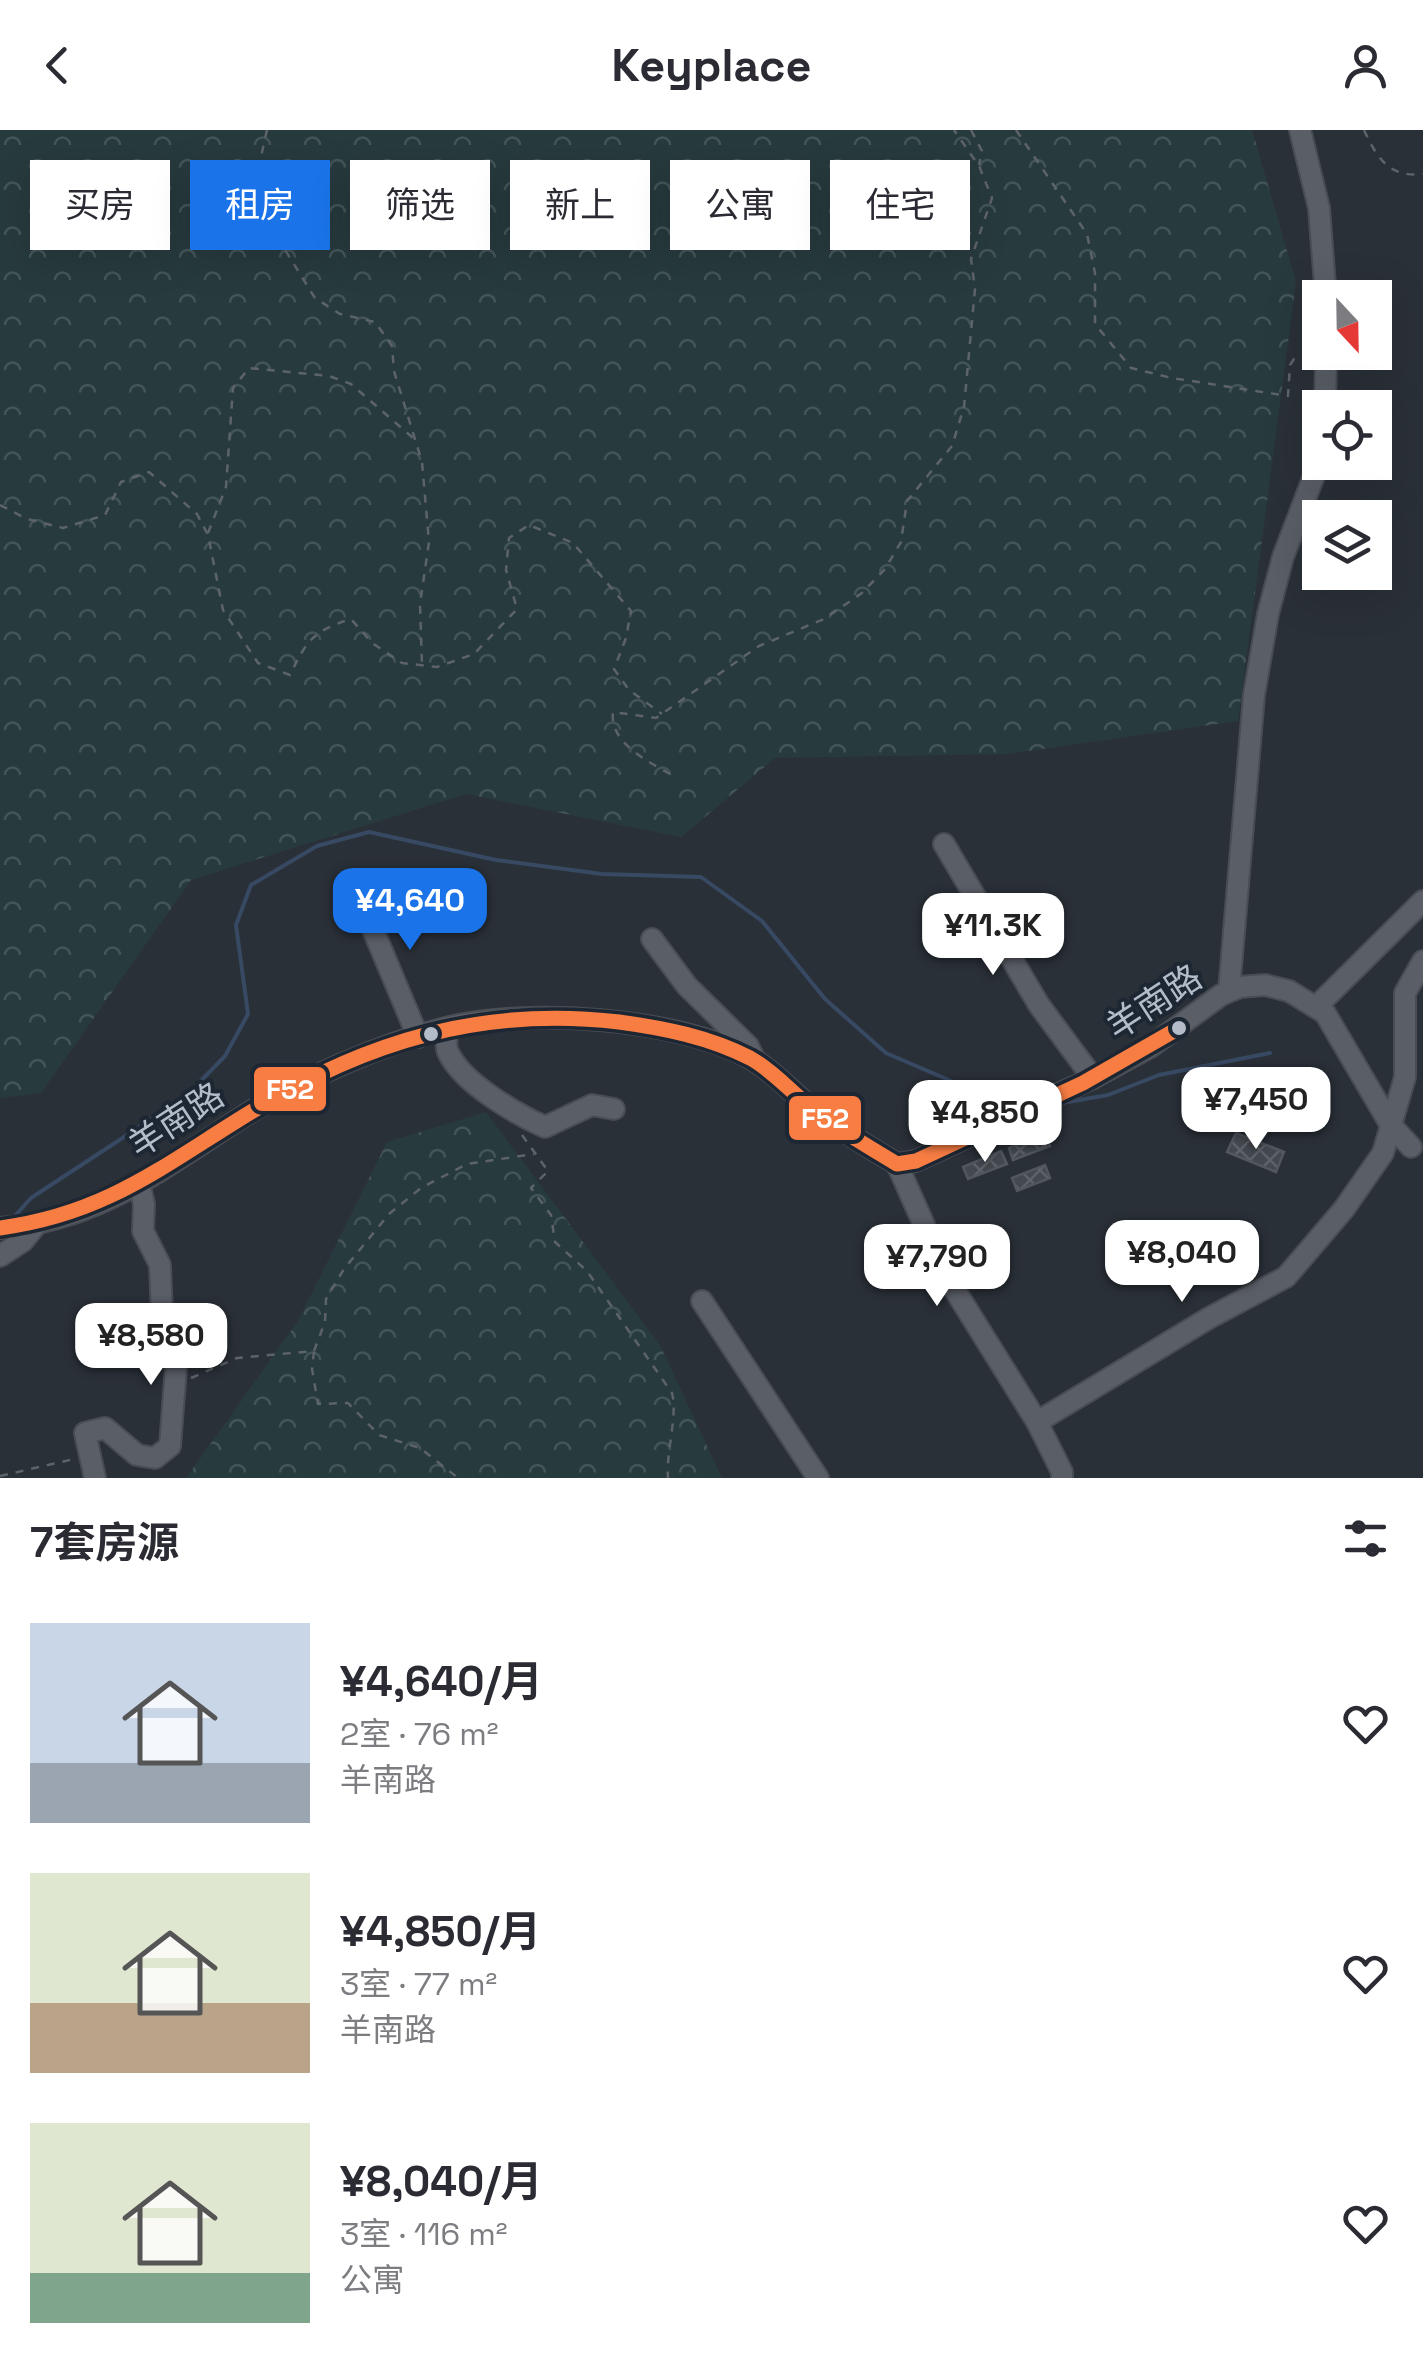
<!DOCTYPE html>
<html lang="zh">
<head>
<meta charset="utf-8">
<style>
	body { margin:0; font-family:"Space Grotesk","Noto Sans SC",sans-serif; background:#f2f2f3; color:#2b2b33; height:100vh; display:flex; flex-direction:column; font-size:38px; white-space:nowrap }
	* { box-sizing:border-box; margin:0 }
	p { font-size:32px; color:#7c7c81 }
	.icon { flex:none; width:55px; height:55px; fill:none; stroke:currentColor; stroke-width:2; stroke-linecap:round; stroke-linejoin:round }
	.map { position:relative; height:1348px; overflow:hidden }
	.details { display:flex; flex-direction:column; background:#fff; flex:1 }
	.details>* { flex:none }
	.hud { position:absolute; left:30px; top:30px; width:1365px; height:90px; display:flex; gap:20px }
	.needle { width:65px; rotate:158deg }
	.buttons { position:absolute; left:1302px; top:150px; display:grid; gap:20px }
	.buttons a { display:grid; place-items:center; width:90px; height:90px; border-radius:0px; background:#fff; box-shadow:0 10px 40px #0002; font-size:50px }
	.price { position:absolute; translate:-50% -85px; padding:0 22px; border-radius:20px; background:#fff; color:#222; font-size:32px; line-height:65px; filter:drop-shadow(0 2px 5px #0008) }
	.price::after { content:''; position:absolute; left:50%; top:60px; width:30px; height:22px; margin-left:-15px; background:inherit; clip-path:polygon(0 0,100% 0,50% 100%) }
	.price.selected { background:#1a73e8; color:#fff }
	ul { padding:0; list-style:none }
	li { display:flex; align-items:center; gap:30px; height:250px; padding:0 30px }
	li span { display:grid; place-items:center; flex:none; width:280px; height:200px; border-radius:0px; color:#555 }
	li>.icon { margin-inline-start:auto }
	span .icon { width:120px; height:120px; fill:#fffc; stroke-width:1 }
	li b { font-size:42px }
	h2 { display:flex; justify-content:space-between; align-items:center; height:120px; padding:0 30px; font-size:42px }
	.chip { padding:0 35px; border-radius:0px; background:#fff; box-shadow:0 10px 40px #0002; font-size:35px; line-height:90px }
	.chip.selected { background:#1a73e8; color:#fff }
	header { display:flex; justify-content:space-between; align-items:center; height:130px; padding:0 30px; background:#fff; font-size:45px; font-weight:600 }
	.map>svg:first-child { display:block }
	.forest { fill:url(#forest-crowns) }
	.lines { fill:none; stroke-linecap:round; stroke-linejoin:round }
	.stream { stroke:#384963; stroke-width:4 }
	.building { fill:url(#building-cross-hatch); stroke:#52575f; stroke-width:2.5 }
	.minor-casing { stroke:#484c53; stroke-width:24 }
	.path { stroke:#5d636a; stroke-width:2.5; stroke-dasharray:8 8; stroke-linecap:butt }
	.minor { stroke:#5a5e66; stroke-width:20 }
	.bus-1-casing { stroke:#1d2633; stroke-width:22 }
	.bus-1 { stroke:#f77d43; stroke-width:15 }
	.bus-dot { fill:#b4bcc9; stroke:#1d2633; stroke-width:4 }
	.labels { text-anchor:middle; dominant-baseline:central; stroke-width:8; stroke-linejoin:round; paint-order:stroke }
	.street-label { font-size:35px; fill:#b4bcc9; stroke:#1d2633 }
	.line-badge { stroke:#1d2633; stroke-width:4 }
	.badge-label { font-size:28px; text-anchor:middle; font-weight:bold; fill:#fff }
</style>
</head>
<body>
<header><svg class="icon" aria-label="back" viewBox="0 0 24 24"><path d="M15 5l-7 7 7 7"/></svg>Keyplace<svg class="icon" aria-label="person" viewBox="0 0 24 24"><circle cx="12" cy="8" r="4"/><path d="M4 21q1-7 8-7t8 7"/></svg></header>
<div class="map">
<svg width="1423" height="1348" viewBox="0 0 1423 1348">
	<defs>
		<pattern id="forest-crowns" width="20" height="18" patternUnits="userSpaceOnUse" patternTransform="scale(2.5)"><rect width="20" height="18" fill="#273a3e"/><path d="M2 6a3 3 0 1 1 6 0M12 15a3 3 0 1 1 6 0" fill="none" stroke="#445559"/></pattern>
		<pattern id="building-cross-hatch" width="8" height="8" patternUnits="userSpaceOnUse" patternTransform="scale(2.5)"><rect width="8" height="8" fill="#444950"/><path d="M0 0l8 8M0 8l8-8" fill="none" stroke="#5d6168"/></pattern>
	</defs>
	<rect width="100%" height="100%" fill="#2a3038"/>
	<g class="forest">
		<polygon points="0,0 1252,0 1296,152 1238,591 1008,624 775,628 681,707 466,664 191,750 41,963 0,968"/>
		<polygon points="486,982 660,1215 722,1348 186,1348 298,1191 387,1012"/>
	</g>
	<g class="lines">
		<g class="stream">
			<polyline points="1062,973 1108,965 1159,945 1270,923"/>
			<polyline points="14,1087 31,1068 185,967 225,926 248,884 236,795 251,755 317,716 369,702 496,730 602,744 701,747 762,791 825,869 886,923 958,954 1033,966"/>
		</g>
	</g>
	<g class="building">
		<polygon points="1045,1003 1050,1016 1013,1030 1009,1018"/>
		<polygon points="1236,1003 1284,1022 1276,1042 1227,1022"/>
		<polygon points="1001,1021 1007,1034 968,1049 963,1037"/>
		<polygon points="1045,1035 1050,1048 1017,1061 1012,1048"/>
	</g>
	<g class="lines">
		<defs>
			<g id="minor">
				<polyline points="1300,0 1319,78 1326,168"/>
				<polyline points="1325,278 1326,222"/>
				<polyline points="944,714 1039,875 1093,948"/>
				<polyline points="356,759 418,907"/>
				<polyline points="652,809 687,856 748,916 754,928"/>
				<polyline points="1229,861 1254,565 1268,484 1283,427 1320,330"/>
				<polyline points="1317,876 1423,771"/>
				<path d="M447 898C447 905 445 916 448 922 462 953 516 984 545 997L592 975 614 979"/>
				<polyline points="897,1034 948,1149 1037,1292"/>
				<path d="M0 1098C99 1091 164 1037 244 986 301 949 379 915 445 898 527 878 676 887 750 928 776 942 796 968 821 985 845 1003 872 1019 897 1034L916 1031 1093 948 1150 917 1221 865 1240 857 1265 855 1289 861 1325 883 1390 994 1411 1017"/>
				<polyline points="0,1126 23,1111 35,1096"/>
				<polyline points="702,1171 818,1348"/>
				<polyline points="95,1348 85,1303 105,1298 137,1325 155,1328 170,1316 176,1237 163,1210 160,1135 143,1101 144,1074 139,1053"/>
				<polyline points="1062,1348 1062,1342 1037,1292 1209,1188 1286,1147 1344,1079 1383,1023 1405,947 1405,863 1423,831"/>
			</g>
		</defs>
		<use href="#minor" class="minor-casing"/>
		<g class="path">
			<polyline points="267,0 257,44 267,91 315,168 340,184 375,192 392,216 394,241 422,332 429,412 420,474 422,535"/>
			<polyline points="971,0 982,21 979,35"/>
			<polyline points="1016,0 1087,104 1095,143 1095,194 1131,238 1172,248 1288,266 1290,235 1294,229 1309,226"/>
			<path d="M1364 0C1377 28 1389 48 1423 44"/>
			<path d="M0 375 27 389 63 398 105 385 121 352 149 342 197 384 208 405 223 480 258 533 290 545C307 510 313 501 351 489L372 513 402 533 437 537 474 524 517 479 506 440 509 408 529 395 573 413 631 481 626 508 614 539 629 560 662 584"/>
			<polyline points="208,403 226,357 233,258 249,238 329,246 351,254 413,308"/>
			<path d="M670 644C647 631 609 612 613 582L656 588 759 516 824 489 862 463 885 439 901 412 907 371 952 316 964 277 975 159 971 129 992 68 979 36 954 0"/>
			<path d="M522 1005 548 1041 531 1058 551 1085 555 1112 587 1141 672 1263C678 1285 666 1320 668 1348"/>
			<polyline points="314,1221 325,1192 326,1169 344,1139 389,1084 421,1058 467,1034 534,1024"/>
			<polyline points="191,1248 237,1228 314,1221 312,1239 318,1274 348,1273 379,1305 420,1318 458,1348"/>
			<polyline points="0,1346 74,1329"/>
		</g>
		<use href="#minor" class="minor"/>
		<defs>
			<path id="bus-1" d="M0 1098C106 1084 164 1035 251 982 366 911 484 876 619 892 664 898 709 907 750 928 772 940 789 960 809 976 836 998 867 1016 897 1034L916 1031 1083 953 1179 898"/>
		</defs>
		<use href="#bus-1" class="bus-1-casing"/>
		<use href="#bus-1" class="bus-1"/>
	</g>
	<g class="bus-dot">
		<circle cx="1179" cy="898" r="9"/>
		<circle cx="431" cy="904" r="9"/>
	</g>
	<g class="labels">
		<g class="street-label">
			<text transform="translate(1154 872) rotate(-33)">羊南路</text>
			<text transform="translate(176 990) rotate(-33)">羊南路</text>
		</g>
	</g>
	<g class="line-badge">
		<rect x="252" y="935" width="76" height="48" rx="10" fill="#f77d43"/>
		<rect x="787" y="964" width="76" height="48" rx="10" fill="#f77d43"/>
	</g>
	<g class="badge-label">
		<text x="290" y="969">F52</text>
		<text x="825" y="998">F52</text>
	</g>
</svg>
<div class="buttons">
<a><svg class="needle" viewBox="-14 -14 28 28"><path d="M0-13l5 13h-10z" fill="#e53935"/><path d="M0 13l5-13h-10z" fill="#7c7c81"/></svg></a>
<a><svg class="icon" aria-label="locate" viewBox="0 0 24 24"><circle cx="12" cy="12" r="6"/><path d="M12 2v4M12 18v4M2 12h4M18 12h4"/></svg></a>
<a><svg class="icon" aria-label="layers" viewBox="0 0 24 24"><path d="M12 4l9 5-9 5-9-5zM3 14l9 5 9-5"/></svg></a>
</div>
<b class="price selected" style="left:410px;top:823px">¥4,640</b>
<b class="price" style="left:993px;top:848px">¥11.3K</b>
<b class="price" style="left:1256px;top:1022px">¥7,450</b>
<b class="price" style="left:985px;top:1035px">¥4,850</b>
<b class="price" style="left:1182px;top:1175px">¥8,040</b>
<b class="price" style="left:937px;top:1179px">¥7,790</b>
<b class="price" style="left:151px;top:1258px">¥8,580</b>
<div class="hud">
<a class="chip">买房</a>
<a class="chip selected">租房</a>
<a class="chip">筛选</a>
<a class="chip">新上</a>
<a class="chip">公寓</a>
<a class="chip">住宅</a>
</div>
</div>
<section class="details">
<h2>7套房源<svg class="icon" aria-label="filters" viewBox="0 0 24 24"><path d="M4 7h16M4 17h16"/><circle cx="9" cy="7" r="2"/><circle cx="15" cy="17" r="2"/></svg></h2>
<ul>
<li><span style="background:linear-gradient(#c9d6e8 70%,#9aa5b1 0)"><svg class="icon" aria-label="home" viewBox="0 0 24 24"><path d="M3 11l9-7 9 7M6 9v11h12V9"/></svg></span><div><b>¥4,640/月</b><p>2室 · 76 m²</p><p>羊南路</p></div><svg class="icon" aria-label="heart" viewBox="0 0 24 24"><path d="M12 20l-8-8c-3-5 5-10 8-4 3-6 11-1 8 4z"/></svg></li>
<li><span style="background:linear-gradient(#dfe7d0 65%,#b9a48a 0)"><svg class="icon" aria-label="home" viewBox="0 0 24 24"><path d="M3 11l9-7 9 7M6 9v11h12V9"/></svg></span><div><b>¥4,850/月</b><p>3室 · 77 m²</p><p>羊南路</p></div><svg class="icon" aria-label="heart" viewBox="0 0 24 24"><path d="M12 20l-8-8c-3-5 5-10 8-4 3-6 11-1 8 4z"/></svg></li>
<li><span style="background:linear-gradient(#dfe7d0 75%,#7fa58c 0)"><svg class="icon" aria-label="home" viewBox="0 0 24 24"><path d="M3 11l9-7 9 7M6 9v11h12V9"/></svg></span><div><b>¥8,040/月</b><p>3室 · 116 m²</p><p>公寓</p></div><svg class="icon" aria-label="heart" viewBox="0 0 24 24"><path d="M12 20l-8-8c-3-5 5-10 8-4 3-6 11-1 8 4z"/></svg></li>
</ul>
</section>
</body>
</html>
